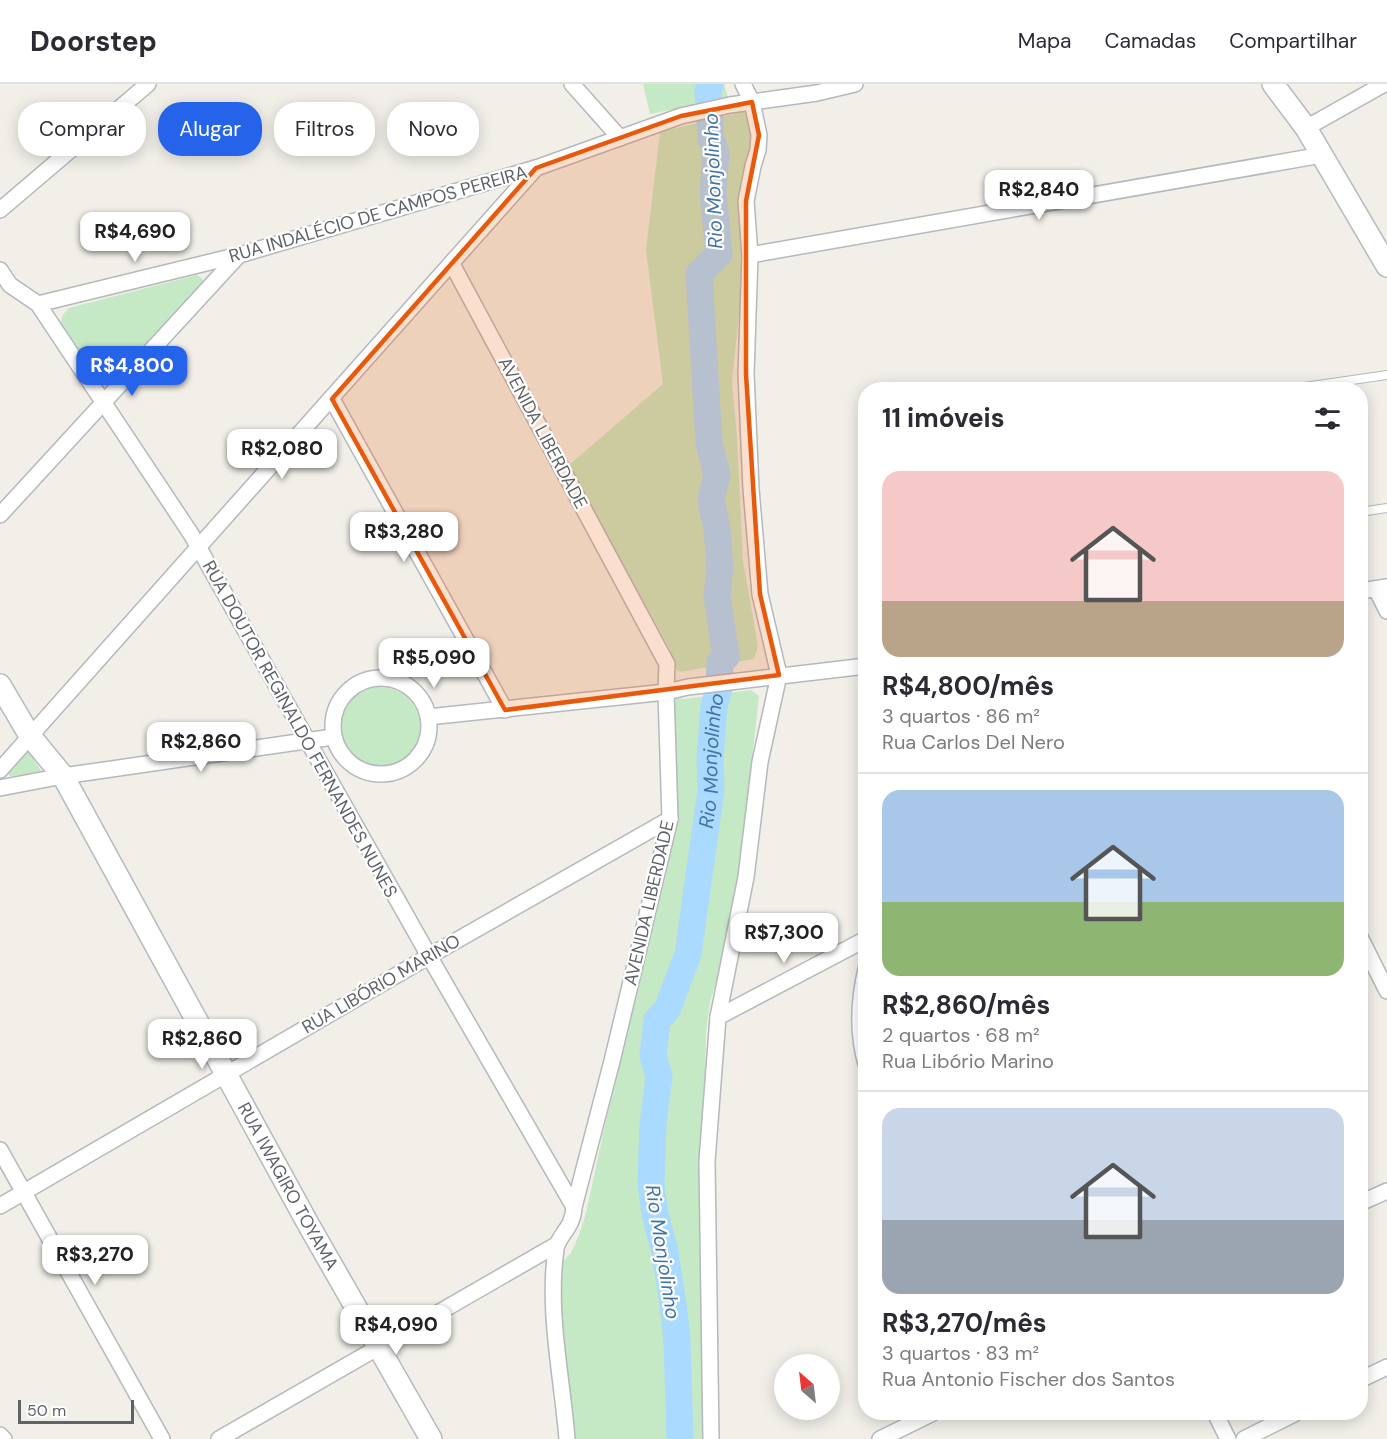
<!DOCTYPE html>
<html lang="pt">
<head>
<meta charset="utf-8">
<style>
	body { margin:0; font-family:"DM Sans",sans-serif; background:#f7f7f7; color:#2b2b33; height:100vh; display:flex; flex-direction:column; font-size:22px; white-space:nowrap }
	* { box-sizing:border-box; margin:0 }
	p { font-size:20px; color:#7c7c81 }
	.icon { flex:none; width:33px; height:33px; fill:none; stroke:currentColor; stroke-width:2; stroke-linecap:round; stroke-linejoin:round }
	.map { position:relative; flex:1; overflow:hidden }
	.drawer { position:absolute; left:858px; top:298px; width:510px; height:1038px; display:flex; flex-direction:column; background:#fff; border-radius:24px; box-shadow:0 3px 15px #0003 }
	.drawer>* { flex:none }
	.banner { position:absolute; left:18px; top:18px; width:570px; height:54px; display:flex; gap:12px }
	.needle { width:39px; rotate:332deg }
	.fabs { position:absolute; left:774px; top:1270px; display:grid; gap:12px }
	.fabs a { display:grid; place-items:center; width:66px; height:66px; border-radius:50%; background:#fff; box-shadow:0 3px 15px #0003; font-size:30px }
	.scale { position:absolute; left:18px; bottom:15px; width:116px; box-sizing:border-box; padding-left:6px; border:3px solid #5f6368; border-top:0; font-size:16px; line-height:21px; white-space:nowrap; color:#5f6368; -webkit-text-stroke:4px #fff; paint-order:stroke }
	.price { position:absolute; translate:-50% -51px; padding:0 14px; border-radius:12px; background:#fff; color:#222; font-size:20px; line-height:39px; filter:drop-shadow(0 2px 3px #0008) }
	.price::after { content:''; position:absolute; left:50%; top:36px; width:18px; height:14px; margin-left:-9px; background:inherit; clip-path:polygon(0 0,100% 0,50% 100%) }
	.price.current { background:#2563eb; color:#fff }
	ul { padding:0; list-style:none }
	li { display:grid; align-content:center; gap:12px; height:318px; padding:0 24px }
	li+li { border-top:2px solid #e1e1e2 }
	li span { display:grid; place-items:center; height:186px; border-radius:18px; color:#555 }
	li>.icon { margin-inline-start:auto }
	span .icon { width:108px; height:108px; fill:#fffc; stroke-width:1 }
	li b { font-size:26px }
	h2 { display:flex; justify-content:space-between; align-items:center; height:72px; padding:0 24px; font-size:26px }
	.pill { padding:0 21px; border-radius:24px; background:#fff; box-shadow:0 3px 15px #0003; font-size:21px; line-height:54px }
	.pill.current { background:#2563eb; color:#fff }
	header { display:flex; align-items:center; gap:36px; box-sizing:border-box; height:84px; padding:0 30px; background:#fff; border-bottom:2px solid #e1e1e2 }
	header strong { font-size:28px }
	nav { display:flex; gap:33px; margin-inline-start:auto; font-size:21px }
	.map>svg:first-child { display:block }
	.green { fill:#c5e8c5 }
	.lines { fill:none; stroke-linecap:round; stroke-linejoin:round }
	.river { stroke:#aadaff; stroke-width:27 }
	.lane-casing { stroke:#b5b8bc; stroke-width:10 }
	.street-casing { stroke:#b5b8bc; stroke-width:18 }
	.secondary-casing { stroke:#b6babf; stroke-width:24 }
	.lane { stroke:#fff; stroke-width:8 }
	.street { stroke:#fff; stroke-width:15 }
	.secondary { stroke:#fff; stroke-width:21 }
	.marked { fill:#e8590c; fill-opacity:0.2; stroke:#e8590c; stroke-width:4.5; stroke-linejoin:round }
	.labels { text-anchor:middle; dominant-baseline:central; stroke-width:4.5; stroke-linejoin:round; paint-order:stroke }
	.street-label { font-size:18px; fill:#5f6368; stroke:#fff }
	.water-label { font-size:20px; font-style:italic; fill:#4174aa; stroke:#fff }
</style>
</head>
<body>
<header>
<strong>Doorstep</strong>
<nav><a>Mapa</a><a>Camadas</a><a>Compartilhar</a></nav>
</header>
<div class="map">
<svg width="1387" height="1355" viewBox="0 0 1387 1355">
	<rect width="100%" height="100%" fill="#f1efe8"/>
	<g class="green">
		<polygon points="643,0 724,0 728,14 650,30"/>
		<polygon points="746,27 751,36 753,52 751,70 742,97 738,121 744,183 732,297 737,354 743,477 758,562 754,575 680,588 674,583 670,565 568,382 663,300 646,166 660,48"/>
		<path d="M197 191 206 198V205L111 298 104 299 99 296 62 244C59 235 63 230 69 224Z"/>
		<circle cx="380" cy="643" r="40"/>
		<polygon points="751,606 759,612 744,748 727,863 710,918 706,948 704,1053 705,1355 571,1355 558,1187 559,1181 571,1169 579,1151 586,1129 605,1041 668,783 676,735 674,614 684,615"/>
		<polygon points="27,665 41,687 35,690 10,692 6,688"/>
	</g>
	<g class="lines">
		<path class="river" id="s1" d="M680 1355 677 1257 673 1220 665 1168 655 1130 651 1100 653 1040 659 992 653 972 657 936 667 926 688 870 711 706 710 675 714 622 719 605 720 578 726 573 717 512 720 482 717 445 711 416 717 391 709 359 699 190 719 170 713 108 716 68 711 55 708 8 710 0"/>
		<defs>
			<g id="lane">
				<polyline points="1284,306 1387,291"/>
				<polyline points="1360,428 1387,424"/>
			</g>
			<g id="street">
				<polyline points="572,0 620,54"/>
				<polyline points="1306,44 1384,0"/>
				<polyline points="0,126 148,0"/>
				<polyline points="750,171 1322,71"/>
				<path d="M452 180 667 580 666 608 670 735 612 977 574 1123C573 1145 558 1151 556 1165 547 1228 562 1292 567 1355"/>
				<polyline points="0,186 10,201 38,220 191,450 429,872 574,1123"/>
				<polyline points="38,220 239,171 536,84 681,32 730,21 817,9 855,0"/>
				<polyline points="332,315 505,626"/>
				<polyline points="0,431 239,171"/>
				<polyline points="1376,505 1387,527"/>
				<polyline points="1360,507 1387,503"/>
				<circle cx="381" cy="642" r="48"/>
				<polyline points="428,633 666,608 688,603 866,582"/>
				<polyline points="0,686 536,84"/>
				<polyline points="0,704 63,692 333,653"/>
				<polyline points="1360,853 1387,907"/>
				<path d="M866 885C859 915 857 949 866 980"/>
				<polyline points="718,933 866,855"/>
				<polyline points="0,1066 162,1355"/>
				<polyline points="1360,1119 1387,1107"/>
				<polyline points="0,1122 438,867 670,735"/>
				<polyline points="1360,1296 1387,1283"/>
				<polyline points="1215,1329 1228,1355"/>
				<polyline points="0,1351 4,1355"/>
				<polyline points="219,1355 556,1161"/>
				<polyline points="711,1355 707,1077 718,933 746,793 760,678 779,591 760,510 751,405 746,290 750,171 746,117 753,82 758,66 759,51 752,18 743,0"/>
				<polyline points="880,1355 933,1329"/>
				<polyline points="1244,1355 1296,1329"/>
			</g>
			<g id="secondary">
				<polyline points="1273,0 1306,44 1387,182"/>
				<path id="s2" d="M0 601 30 652 63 692 307 1138 431 1355"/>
			</g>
		</defs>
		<use href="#lane" class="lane-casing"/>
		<use href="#street" class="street-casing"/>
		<use href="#secondary" class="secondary-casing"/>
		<use href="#lane" class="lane"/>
		<use href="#street" class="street"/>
		<use href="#secondary" class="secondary"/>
	</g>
	<path class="marked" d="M752 18 759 51 746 117V290L760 510 779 591 505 626 332 315 536 84 681 32Z"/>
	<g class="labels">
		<g class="street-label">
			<text transform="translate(378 130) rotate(-16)">RUA INDALÉCIO DE CAMPOS PEREIRA</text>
			<text transform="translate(543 349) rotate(62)">AVENIDA LIBERDADE</text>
			<text transform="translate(300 645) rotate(61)">RUA DOUTOR REGINALDO FERNANDES NUNES</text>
			<text transform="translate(649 819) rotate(-77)">AVENIDA LIBERDADE</text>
			<text transform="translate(381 900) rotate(-30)">RUA LIBÓRIO MARINO</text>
			<text stroke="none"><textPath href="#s2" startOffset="579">RUA IWAGIRO TOYAMA</textPath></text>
		</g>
		<g class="water-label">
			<text transform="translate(713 97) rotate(-92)">Rio Monjolinho</text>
			<text stroke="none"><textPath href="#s1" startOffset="692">Rio Monjolinho</textPath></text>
			<text transform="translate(663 1168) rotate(81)">Rio Monjolinho</text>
		</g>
	</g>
</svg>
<div class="fabs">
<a><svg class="needle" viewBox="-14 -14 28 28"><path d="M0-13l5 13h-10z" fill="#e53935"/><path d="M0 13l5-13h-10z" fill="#7c7c81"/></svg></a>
</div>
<div class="scale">50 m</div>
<b class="price" style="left:1039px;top:137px">R$2,840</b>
<b class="price" style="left:135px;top:179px">R$4,690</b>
<b class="price current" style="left:132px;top:313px">R$4,800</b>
<b class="price" style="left:282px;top:396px">R$2,080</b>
<b class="price" style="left:404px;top:479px">R$3,280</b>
<b class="price" style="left:434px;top:605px">R$5,090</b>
<b class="price" style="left:201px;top:689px">R$2,860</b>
<b class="price" style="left:784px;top:880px">R$7,300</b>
<b class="price" style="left:202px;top:986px">R$2,860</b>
<b class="price" style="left:95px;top:1202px">R$3,270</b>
<b class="price" style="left:396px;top:1272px">R$4,090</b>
<div class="banner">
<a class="pill">Comprar</a>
<a class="pill current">Alugar</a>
<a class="pill">Filtros</a>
<a class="pill">Novo</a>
</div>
<section class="drawer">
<h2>11 imóveis<svg class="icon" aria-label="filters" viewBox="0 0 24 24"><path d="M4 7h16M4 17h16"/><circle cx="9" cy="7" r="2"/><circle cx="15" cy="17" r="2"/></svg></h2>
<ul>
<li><span style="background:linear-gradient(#f6c9c9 70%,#b9a48a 0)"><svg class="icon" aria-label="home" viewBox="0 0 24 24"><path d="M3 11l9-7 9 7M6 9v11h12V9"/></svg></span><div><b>R$4,800/mês</b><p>3 quartos · 86 m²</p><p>Rua Carlos Del Nero</p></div></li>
<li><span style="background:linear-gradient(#a9c7e8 60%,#8fb573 0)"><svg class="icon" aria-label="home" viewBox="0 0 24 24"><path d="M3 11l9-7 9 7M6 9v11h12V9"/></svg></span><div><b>R$2,860/mês</b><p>2 quartos · 68 m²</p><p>Rua Libório Marino</p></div></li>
<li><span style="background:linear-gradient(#c9d6e8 60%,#9aa5b1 0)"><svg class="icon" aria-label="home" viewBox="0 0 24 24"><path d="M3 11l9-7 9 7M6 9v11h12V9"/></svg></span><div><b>R$3,270/mês</b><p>3 quartos · 83 m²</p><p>Rua Antonio Fischer dos Santos</p></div></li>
</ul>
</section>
</div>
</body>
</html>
